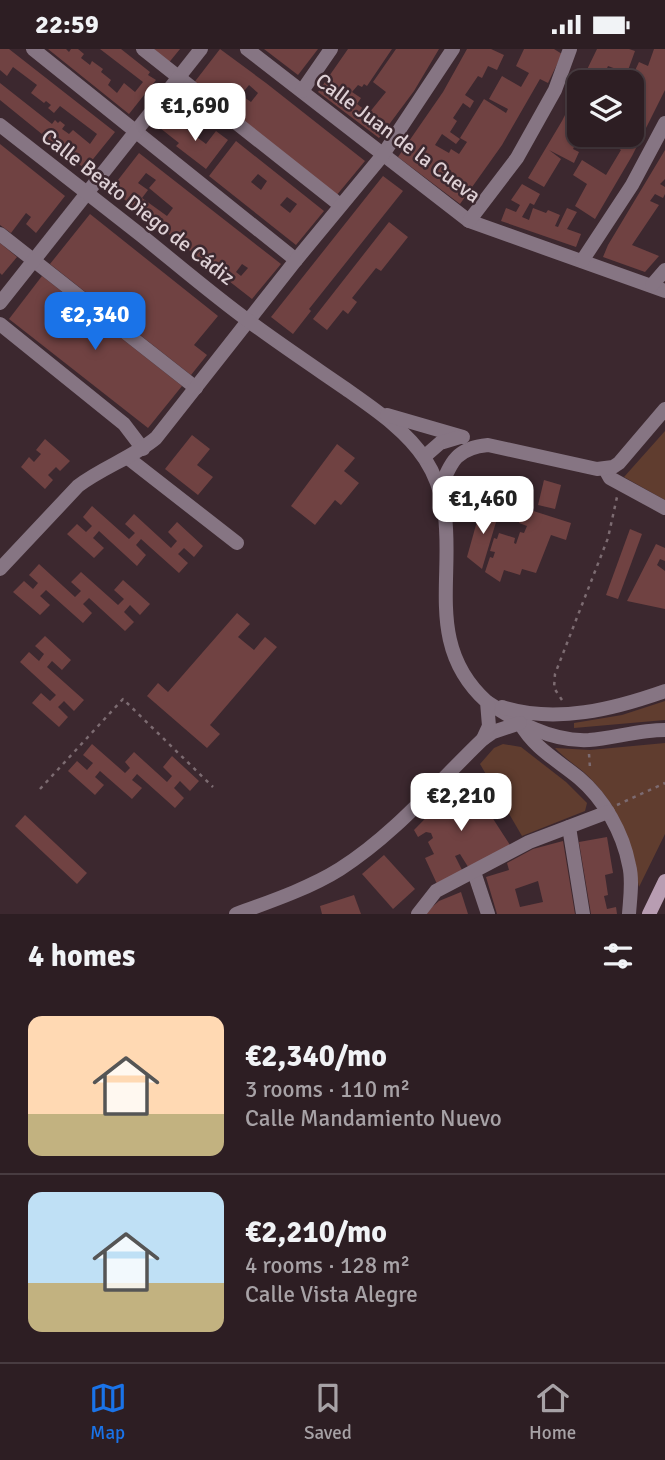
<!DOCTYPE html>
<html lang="en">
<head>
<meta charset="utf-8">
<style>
	body { margin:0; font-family:Signika,sans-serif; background:#35272b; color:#f1f3f6; height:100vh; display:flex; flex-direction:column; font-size:26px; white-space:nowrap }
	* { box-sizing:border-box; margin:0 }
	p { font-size:23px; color:#a7a2a6 }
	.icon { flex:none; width:38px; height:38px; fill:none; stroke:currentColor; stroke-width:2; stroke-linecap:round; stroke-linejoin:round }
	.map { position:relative; height:865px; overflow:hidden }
	.panel { display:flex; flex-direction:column; background:#2d1e23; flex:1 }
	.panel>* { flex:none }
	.tools { position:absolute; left:567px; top:21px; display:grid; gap:14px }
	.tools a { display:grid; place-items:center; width:77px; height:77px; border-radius:14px; background:#2d1e23; box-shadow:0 2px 5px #0004,0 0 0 2px #483c41; font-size:35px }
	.price { position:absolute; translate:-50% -60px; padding:0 16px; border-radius:14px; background:#fff; color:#222; font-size:23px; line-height:46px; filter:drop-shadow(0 2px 4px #0008) }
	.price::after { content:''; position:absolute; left:50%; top:42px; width:21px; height:16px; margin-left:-10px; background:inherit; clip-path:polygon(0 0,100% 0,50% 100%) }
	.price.on { background:#1a73e8; color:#fff }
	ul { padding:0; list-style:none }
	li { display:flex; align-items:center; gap:21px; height:175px; padding:0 28px }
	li+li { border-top:2px solid #483c41 }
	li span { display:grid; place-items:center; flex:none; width:196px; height:140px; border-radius:14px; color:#555 }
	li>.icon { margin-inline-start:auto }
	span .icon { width:84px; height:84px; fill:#fffc; stroke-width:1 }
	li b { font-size:30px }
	h2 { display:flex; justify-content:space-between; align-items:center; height:84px; padding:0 28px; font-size:30px }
	.status { display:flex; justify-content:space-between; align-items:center; height:49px; padding:0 35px; background:#2d1e23; direction:ltr }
	.status svg { height:19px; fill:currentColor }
	.tabs { display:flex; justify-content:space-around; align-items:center; height:98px; border-top:2px solid #483c41; background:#2d1e23; font-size:19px; color:#a7a2a6 }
	.tabs a { display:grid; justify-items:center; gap:4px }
	.tabs .on { color:#1a73e8 }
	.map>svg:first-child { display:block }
	.green { fill:#603d2f }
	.building { fill:#704242; fill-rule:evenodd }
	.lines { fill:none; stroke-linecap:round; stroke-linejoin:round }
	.path { stroke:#7c6b71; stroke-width:2.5; stroke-dasharray:3.5 5; stroke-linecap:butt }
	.minor { stroke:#867583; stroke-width:14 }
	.tertiary { stroke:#867583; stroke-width:14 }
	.secondary { stroke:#b89db2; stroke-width:14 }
	.labels { text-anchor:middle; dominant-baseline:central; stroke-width:5; stroke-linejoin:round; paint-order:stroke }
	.street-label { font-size:21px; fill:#ded0d5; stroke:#3c282f }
</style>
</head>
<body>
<div class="status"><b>22:59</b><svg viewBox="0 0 49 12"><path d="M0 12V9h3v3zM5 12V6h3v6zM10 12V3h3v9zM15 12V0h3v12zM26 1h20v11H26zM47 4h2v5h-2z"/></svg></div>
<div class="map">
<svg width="665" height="865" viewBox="0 0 665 865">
	<rect width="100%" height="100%" fill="#3c282f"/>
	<g class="green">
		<polygon points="665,382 665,451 624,428"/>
		<polygon points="665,652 665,671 574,679 574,674 622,666"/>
		<path d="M665 694V785L639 838C631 794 622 761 589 728 579 718 565 710 555 699L590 701Z"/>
		<polygon points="503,695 521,698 566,733 587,754 585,762 522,787 480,715 494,699"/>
	</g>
	<g class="building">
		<polygon points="0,0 9,0 115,83 85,120 0,51 0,34 52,75 55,71 58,74 60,72 65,76 62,80 69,85 73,81 90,95 97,85 60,57 54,64 48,59 51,56 46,52 44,54 31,44 37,36 13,18 7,27 0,21"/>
		<polygon points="48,0 66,0 69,3 71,0 78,0 84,5 81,9 90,16 92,12 103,20 101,23 111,31 108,36 117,44 124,34 135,43 143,33 100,0 121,0 150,23 148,26 156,31 129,65"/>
		<polygon points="155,0 180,0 167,16 152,4"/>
		<path d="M220 0 266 34 365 112 336 147 193 35ZM249 36 258 44 251 53 241 46 236 53 224 45 231 38 241 46Z"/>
		<polygon points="264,0 318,0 298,26"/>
		<polygon points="348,0 392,0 367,37 364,35 362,38 358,36 352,43 361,49 357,55 369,64 386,43 373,33 396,0 439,0 414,42 379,89 318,43"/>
		<polygon points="467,0 491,0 504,6 497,21 488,17 482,29 478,27 465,46 474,52 470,59 463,54 453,69 457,72 450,83 460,90 456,95 442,85 435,96 449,104 451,100 459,105 467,93 460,89 484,50 506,64 508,60 489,50 502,27 521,38 529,24 516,17 524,0 554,0 562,5 548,34 540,30 502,96 460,155 398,108 443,43"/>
		<polygon points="597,0 629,0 635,2 627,24 608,17 603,28 610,30 608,33 581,33"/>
		<polygon points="654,0 665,0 665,41 632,107 595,170 575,157 587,135 573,126 582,111 606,126 621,101 612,95 617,86 632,86 632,50 635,43 632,41 632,33 623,33 627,26 632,28 639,13 648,17"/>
		<polygon points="579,38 579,79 570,75 577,79 572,90 577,92 573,100 579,103 574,114 549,101 561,110 544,138 528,129 562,72"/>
		<polygon points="184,53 198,64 187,78 172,68"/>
		<polygon points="169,67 206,95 216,82 228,91 206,120 176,97 179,94 160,79"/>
		<path d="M236 92 324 162 296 196 209 127ZM258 125 267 132 261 141 251 133ZM287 148 297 155 290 164 280 156Z"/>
		<polygon points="0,95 65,147 36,184 26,175 31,168 26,164 11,184 0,176"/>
		<polygon points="665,101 665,130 660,135 665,138 665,145 663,149 655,145 650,152 659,156 632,196 659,207 645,223 603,208 608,196"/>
		<path d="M139 104 281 215 252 250 111 140ZM146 124 156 131 149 139 173 159 167 167 142 149 148 141 138 134ZM242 215 248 219 241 227 236 223Z"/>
		<polygon points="383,127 403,142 309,260 311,262 293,285 271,268"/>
		<polygon points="522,135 540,145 534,156 530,154 522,168 529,171 533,159 546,164 548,161 560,166 555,177 558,178 567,159 577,163 567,180 581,185 576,198 501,172 506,159 516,163 520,156 511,151"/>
		<polygon points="90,165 218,267 194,296 207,306 191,326 50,215"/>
		<polygon points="389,173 408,188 381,222 376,219 352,249 357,253 348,265 343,261 327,281 313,270"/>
		<polygon points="0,194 17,208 2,226 0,224"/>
		<polygon points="42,227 182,337 148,379 9,270"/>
		<polygon points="192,386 210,400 197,416 213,428 198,446 165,420"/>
		<polygon points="45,390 70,412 60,422 56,418 48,426 53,431 45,440 21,418 29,408 34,413 41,405 36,401"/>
		<polygon points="337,395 355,409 344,422 359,434 341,456 335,451 315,476 291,457"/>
		<polygon points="544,431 561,436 555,460 538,456"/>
		<polygon points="92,457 129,490 135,484 125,475 134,465 171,499 177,492 168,483 177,473 203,497 194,508 184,499 178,505 188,514 179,524 141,490 136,496 146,506 137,517 99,482 93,489 104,499 94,509 67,485 77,475 86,483 92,477 83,468"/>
		<polygon points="481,458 499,463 482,520 467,508"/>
		<polygon points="524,459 571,474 566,491 551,486 536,524 522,520 520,526 504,521 500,533 485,523 490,508 493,509 495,503 490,502 494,489 497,490 499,484 515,489 514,494 516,495 520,483 524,484 527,477 519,474"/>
		<polygon points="630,480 642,485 618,550 606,546"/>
		<polygon points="656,495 665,499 665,512 660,510 657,516 665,522 665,560 627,552"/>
		<polygon points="39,515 75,548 81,542 71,533 81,523 118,556 124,550 114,541 123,531 150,555 140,566 130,556 124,563 134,573 125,582 89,549 83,555 92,564 83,574 46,541 40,547 50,556 40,566 13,543 24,532 33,540 38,534 29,526"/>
		<polygon points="237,564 250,575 238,588 254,601 265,588 277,598 210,676 220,685 207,699 147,647 158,634 168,643"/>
		<polygon points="45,587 71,611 62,621 52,612 47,618 84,651 74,662 64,652 58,658 68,668 59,678 32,654 41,644 50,652 56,646 20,613 29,603 39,612 44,605 35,597"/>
		<polygon points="92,695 125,724 130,719 125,713 134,703 167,733 172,727 163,718 172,707 199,732 190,742 180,732 174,739 184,749 175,759 137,725 132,731 142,739 132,750 100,722 95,728 104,736 95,746 68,722 77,712 87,721 93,714 83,706"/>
		<path d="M466 728 510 796 470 821 460 805 455 807 463 823 437 835 425 809 434 805 428 793 433 789 431 784 426 783 418 788 414 781ZM461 753 465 759 457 764 453 758Z"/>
		<polygon points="25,766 87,824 77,835 15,777"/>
		<polygon points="607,788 613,824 605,826 608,846 604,847 607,860 616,858 617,865 591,865 579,793"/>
		<path d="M563 792 575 865H497L486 828 509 821 507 814 533 800ZM538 832 543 853 520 858 515 840Z"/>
		<polygon points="384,806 415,840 393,860 362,825"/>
		<polygon points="461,843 468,865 424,865 439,852"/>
		<polygon points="354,846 361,865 322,865 320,857"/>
	</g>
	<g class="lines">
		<g class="path">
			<polyline points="562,651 554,639 555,625 608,489 617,448"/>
			<polyline points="589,705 590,719"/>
			<polyline points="40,740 123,650 213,738"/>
			<polyline points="617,756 665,734"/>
		</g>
		<g class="minor">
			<polyline points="33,0 296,211"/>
			<polyline points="143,0 340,156"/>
			<polyline points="247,0 469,172 665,242"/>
			<polyline points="302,42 331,0"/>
			<polyline points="469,172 517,109 555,41 570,0"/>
			<polyline points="0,185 196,339"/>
			<polyline points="582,212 632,136 665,74"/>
			<polyline points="652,236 665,221"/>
			<polyline points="0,254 201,0"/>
			<polyline points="0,275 124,375 143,400"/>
			<polyline points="128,409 237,494"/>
			<polyline points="605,420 610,429 665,459"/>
			<path d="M0 520 78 437C103 418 132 409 156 389L296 211 382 107 453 0"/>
			<path d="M487 653C518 673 550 693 589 691 614 689 639 681 665 681"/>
			<path d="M502 658C556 675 614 660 665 642"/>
			<path d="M520 674C534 699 557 711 579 729 604 750 623 784 629 816 633 831 630 850 629 865"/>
			<polyline points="483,690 493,683 520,674"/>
			<polyline points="569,778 583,865"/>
			<polyline points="474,823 488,865"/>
			<polyline points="418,865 436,842 529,793 608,763"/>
		</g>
		<g class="tertiary">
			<path d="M0 76C47 113 95 150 142 187 178 216 213 246 250 273 281 296 314 318 346 340 374 360 405 380 425 410 477 490 408 582 487 653L489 677 483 690C437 734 395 785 340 820 310 839 269 853 236 865"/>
			<polyline points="387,366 463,388"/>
			<polyline points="424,408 440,394 460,388"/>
			<path d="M440 440C451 413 456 399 488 396L597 420 613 418 619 414 665 360"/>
		</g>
		<polyline class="secondary" points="649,865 665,832"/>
	</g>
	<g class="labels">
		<g class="street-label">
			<text transform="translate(398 89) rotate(37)">Calle Juan de la Cueva</text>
			<text transform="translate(138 158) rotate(38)">Calle Beato Diego de Cádiz</text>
		</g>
	</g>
</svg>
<div class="tools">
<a><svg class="icon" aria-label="layers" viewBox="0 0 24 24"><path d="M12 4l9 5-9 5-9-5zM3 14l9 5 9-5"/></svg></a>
</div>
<b class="price" style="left:195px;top:94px">€1,690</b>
<b class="price on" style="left:95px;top:303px">€2,340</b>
<b class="price" style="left:483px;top:487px">€1,460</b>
<b class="price" style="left:461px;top:784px">€2,210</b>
</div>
<section class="panel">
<h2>4 homes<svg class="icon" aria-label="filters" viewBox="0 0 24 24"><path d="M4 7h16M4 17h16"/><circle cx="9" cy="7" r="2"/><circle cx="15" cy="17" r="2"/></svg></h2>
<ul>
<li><span style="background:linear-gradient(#ffd9b3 70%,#c2b280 0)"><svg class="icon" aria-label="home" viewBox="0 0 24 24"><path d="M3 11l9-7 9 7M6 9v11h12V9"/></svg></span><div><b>€2,340/mo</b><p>3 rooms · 110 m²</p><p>Calle Mandamiento Nuevo</p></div></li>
<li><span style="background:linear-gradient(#bfe0f5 65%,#c2b280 0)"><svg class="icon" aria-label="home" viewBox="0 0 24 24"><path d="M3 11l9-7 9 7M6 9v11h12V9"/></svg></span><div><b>€2,210/mo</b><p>4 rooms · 128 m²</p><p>Calle Vista Alegre</p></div></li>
</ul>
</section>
<nav class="tabs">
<a class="on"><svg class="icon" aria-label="map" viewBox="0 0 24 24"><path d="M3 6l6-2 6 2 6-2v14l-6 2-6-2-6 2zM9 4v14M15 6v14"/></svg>Map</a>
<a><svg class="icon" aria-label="saved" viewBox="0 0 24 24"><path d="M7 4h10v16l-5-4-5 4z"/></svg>Saved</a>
<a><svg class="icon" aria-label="home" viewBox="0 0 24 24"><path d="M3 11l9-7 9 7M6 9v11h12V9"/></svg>Home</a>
</nav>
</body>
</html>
